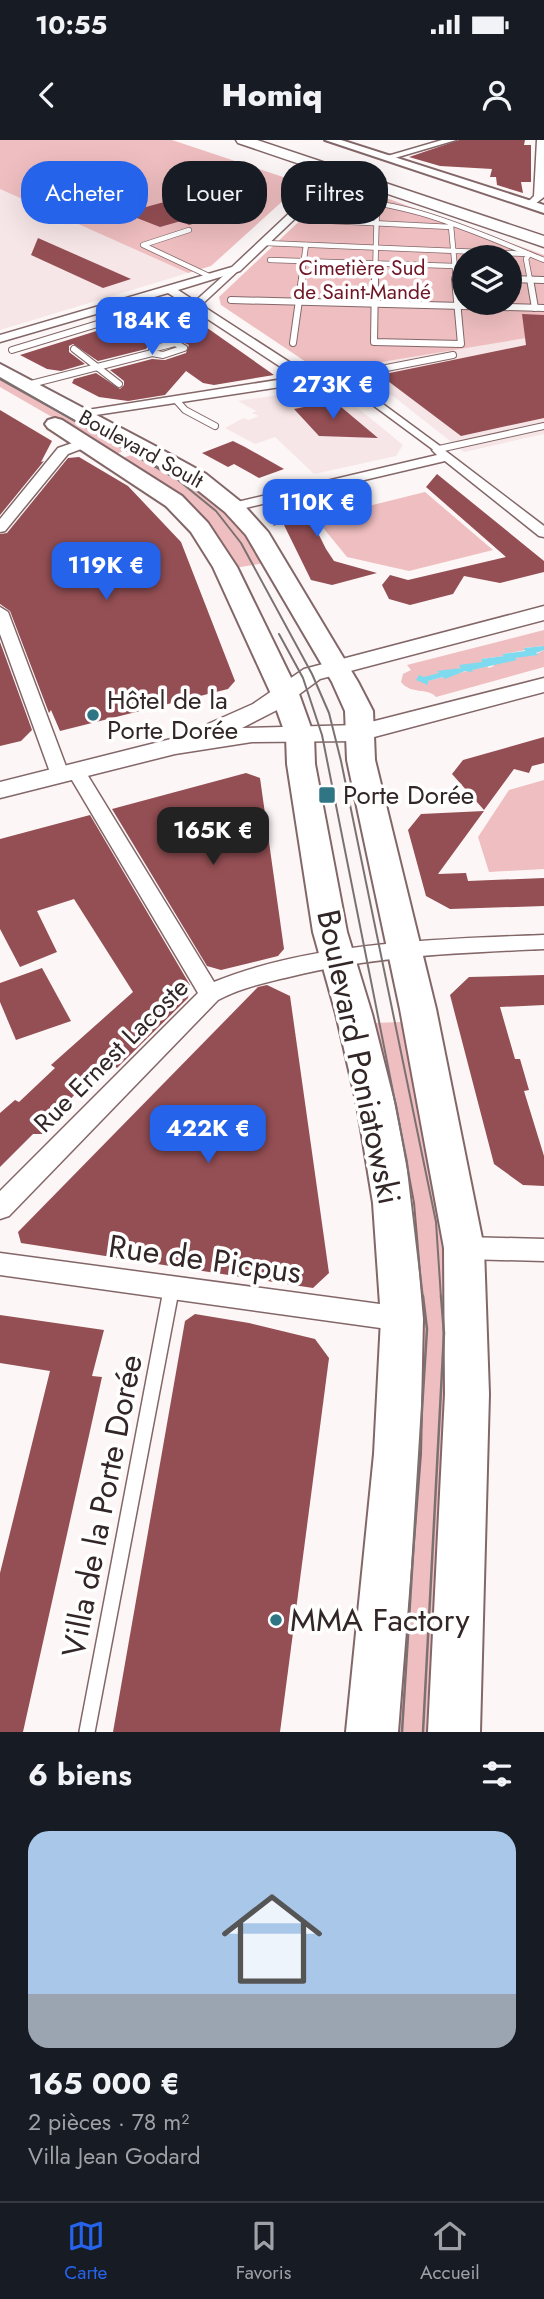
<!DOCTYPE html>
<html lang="fr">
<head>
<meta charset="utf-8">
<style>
	body { margin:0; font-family:Jost,sans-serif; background:#242831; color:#f1f3f6; height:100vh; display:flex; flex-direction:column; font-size:26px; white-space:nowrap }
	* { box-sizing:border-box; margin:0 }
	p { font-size:23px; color:#9ea1a6 }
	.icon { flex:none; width:38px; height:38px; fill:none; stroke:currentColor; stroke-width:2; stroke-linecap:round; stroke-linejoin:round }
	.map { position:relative; height:1592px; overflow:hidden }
	.details { display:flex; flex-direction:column; background:#171b24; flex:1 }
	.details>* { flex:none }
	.top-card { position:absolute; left:21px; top:21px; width:502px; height:63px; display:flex; gap:14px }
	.buttons { position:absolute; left:452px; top:105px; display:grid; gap:14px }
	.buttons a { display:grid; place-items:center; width:70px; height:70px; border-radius:50%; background:#171b24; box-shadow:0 7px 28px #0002; font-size:35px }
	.price { position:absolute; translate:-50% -60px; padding:0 16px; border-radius:14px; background:#2563eb; color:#fff; font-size:23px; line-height:46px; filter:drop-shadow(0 2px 4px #0008) }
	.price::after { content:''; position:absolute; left:50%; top:42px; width:21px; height:16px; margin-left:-10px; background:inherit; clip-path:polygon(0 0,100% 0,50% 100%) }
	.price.on { background:#222; color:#fff }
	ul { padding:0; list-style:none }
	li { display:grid; align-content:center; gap:14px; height:371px; padding:0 28px }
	li span { display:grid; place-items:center; height:217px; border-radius:21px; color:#555 }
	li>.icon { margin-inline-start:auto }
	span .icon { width:126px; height:126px; fill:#fffc; stroke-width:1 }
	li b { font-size:30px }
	h2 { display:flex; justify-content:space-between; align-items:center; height:84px; padding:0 28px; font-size:30px }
	.pill { padding:0 24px; border-radius:28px; background:#171b24; box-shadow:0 7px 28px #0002; font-size:24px; line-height:63px }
	.pill.on { background:#2563eb; color:#fff }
	.status { display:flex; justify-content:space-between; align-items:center; height:49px; padding:0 35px; background:#171b24; direction:ltr }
	.status svg { height:19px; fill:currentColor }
	header { display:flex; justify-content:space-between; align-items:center; height:91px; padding:0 28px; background:#171b24; font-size:32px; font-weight:800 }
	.menu { display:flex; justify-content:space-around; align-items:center; height:98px; border-top:2px solid #363941; background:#171b24; font-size:19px; color:#9ea1a6 }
	.menu a { display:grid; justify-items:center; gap:4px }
	.menu .on { color:#2563eb }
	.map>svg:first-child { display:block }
	.built { fill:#f7e6e7 }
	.green { fill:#efbec0; fill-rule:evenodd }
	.water { fill:#7edaee }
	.building { fill:#944f54 }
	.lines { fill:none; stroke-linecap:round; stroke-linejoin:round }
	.service-far3-casing { stroke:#836768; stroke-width:6 }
	.service-far2-casing { stroke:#836768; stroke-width:8 }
	.service-far1-casing { stroke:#836768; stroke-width:16 }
	.service-casing { stroke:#836768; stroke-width:18 }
	.pedestrian-casing { stroke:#836768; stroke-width:3 }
	.minor-casing { stroke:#836768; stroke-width:3 }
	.tertiary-casing { stroke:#836768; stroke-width:4 }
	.secondary-casing { stroke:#836768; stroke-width:3 }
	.primary-casing { stroke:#836768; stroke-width:4 }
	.trunk-casing { stroke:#836768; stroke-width:3 }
	.service-far3 { stroke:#fff; stroke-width:4.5 }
	.service-far2 { stroke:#fff; stroke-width:6 }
	.service-far1 { stroke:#fff; stroke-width:12 }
	.service { stroke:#fff; stroke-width:15 }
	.pedestrian { fill:#fff; fill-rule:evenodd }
	.minor { fill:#fff; fill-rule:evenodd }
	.tertiary { fill:#fff; fill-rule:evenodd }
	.secondary { fill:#fff; fill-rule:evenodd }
	.primary { fill:#fff; fill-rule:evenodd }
	.trunk { fill:#fff; fill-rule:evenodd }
	.tram-far1 { stroke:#7b7171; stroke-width:2 }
	.tram { stroke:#7b7171; stroke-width:2.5 }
	.poi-dot { fill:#307584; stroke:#fff; stroke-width:2.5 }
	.labels { text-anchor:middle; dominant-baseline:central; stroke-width:7; stroke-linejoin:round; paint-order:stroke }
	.far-park-label { font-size:21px; fill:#6f1626; stroke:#fff }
	.far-street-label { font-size:21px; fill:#322626; stroke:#fff }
	.poi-label { font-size:26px; fill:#322626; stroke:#fff; text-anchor:start }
	.street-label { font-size:26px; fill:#322626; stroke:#fff }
	.near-street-label { font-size:32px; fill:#322626; stroke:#fff }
	.near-poi-label { font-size:32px; fill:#322626; stroke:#fff; text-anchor:start }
</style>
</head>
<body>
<div class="status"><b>10:55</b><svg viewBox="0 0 49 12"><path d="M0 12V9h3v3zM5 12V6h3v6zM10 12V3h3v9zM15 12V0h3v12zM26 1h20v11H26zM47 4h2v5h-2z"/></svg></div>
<header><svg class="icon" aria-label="back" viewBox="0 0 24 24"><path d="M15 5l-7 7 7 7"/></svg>Homiq<svg class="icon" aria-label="person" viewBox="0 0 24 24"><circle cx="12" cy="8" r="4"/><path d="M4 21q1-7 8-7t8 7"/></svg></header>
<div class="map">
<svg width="544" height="1592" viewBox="0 0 544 1592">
	<rect width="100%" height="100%" fill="#fdf6f6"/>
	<g class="built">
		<polygon points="0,49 113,99 188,133 0,190"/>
		<polygon points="544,192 544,294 464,312 393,256 321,232"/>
		<polygon points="292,253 315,254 358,268 403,305 396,316 314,334 275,297 255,304 225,288 243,278 249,280 259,276 252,273 256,271 238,261"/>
	</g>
	<g class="green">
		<polygon points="0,0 172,0 292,40 297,48 211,126 188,133 0,49"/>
		<path d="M375 54 544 115V195L321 232 221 165 219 157 326 56ZM464 117H509V163H464Z"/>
		<polygon points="0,236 129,309 116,314 0,247"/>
		<polygon points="136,313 192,342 240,386 265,423 234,428 127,324 130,322 123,318"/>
		<polygon points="425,352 493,410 409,431 347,417 316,379"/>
		<path d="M544 490V506L524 508 526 510 503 514 505 516 481 519 483 522 423 538 427 541 487 526 489 528 494 526 493 524 530 514 532 516 544 510V527L436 557C427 547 411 555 401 542L403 534 411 530 407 525Z"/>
		<polygon points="544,640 544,729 489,732 478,697 509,650"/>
		<polygon points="401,882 423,985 449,1138 433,1592 391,1592 374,883"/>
	</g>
	<polygon class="water" points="544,506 544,510 536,513 538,515 515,518 517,520 472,530 473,532 465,531 445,539 443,537 428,541 428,545 416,540 419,535 424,537 439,533 437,531 461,528 459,525 482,522 481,519 504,516 502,514 525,511 524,508"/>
	<g class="building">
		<polygon points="459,0 525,0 524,5 531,5 531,42 521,42 523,53 497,45 496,37 490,37 492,29 440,26 409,17"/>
		<polygon points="219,47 254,60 236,65 245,69 189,85 181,81 160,87 124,73"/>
		<polygon points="38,98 131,139 103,148 31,115"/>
		<polygon points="176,166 274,235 214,245 203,243 186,231 165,255 128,261 99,257 72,243 74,239 96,233 120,249 124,245 124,241 110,230 152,219 165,220 186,213 189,205 174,198 150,204 146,209 98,221 73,204 69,206 69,212 85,224 61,231 47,229 20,215"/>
		<polygon points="522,174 544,175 544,278 461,296 380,235 526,205"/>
		<polygon points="334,261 378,298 319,296 294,269"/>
		<polygon points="0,270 52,301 41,322 44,321 0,375"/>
		<polygon points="233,301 245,307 284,329 259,338 234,324 228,327 202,313"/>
		<polygon points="79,317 128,346 181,402 235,541 228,549 60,591 51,570 49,573 10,471 0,464 0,394 7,393 68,318"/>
		<polygon points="437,334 544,421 544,432 500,443 464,436 453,454 410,465 389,459 382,445 390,435 408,440 506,417 426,347"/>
		<polygon points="327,352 353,366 310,377 326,409 334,421 377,433 332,445 311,440 283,383 273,386 298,358"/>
		<polygon points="0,502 32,590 21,601 0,606"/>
		<polygon points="544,597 544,623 532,626 529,633 514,629 484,670 452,634 463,620"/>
		<polygon points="246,633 260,638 284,809 278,816 221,830 207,826 112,669"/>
		<polygon points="484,671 438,734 466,733 468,741 544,738 544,766 450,769 426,756 408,690 421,674"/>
		<polygon points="90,675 190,845 188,858 117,928 109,923 86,942 57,974 40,976 43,994 33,994 0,1027 0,973 15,960 19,962 55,928 51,925 133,852 74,759 37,771 57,812 20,827 0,789 0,699"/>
		<polygon points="42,828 71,881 16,900 0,862 0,843"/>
		<polygon points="544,835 544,865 500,867 515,919 520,919 529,950 524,951 544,1016 544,1046 523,1045 494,1024 450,855 469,837"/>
		<polygon points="267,845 290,856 329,1133 313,1148 21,1103 18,1092 258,847"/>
		<polygon points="195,1174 249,1183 315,1199 329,1218 280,1592 113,1592 185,1181"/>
		<polygon points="0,1175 104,1190 92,1236 102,1237 23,1592 0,1592 0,1433 50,1231 0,1223"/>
	</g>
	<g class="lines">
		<defs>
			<g id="service-far3">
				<polyline points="451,86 456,140"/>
				<path d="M451 87 311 80C316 75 321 68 327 66 379 46 494 100 544 120"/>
				<polyline points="189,90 143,105 209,136"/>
				<polyline points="265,103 529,114 526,119 530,140"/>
				<polyline points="270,120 455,126"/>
				<polyline points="509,139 544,140"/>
				<polyline points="301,140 306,105"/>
				<polyline points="375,140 377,65"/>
			</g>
			<g id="service-far2">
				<polyline points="375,139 374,202 461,204 455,139"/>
				<polyline points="509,139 544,140"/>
				<polyline points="530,139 535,168"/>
				<polyline points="231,160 544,168"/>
				<polygon points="175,203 184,208 163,215 152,213 152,209"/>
				<polyline points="293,203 302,139"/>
				<polyline points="74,209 119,244"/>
				<polyline points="12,210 183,158"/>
				<polyline points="27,245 152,213"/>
				<polyline points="337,247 376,230 453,215"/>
				<polyline points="176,260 185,270 215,286"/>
				<polyline points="439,309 544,286"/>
			</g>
			<polyline id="service-far1" points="170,1158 171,1150"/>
			<polyline id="service" points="87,1592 170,1156"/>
			<g id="pedestrian">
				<polygon points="233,127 240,129 198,168 192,168 192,164"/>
				<polygon points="337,244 372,256 444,309 435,311 366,260 334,249 334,245"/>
			</g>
			<g id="minor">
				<polygon points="442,0 456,0 388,20 384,17"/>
				<polygon points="537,0 544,0 544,57 531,67 526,64 534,56"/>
				<polygon points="309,41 315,41 326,49 240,131 178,150 311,236 341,244 341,250 307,243 76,278 75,275 81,271 296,237 168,153 0,202 0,195 232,127 315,49 309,45"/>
				<polygon points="84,299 91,303 89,306 68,314 5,391 0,392 0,379 58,308"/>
				<polygon points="439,306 544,386 544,397 539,396 445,321 233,371 226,367 233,363 437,315 432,310"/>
				<path d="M0 467 8 472 67 629 75 624 82 626 214 842C311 802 440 799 544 795V809C458 813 373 816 289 837 264 843 240 848 218 860L9 1076 0 1079V1051L198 853 69 635 60 641 51 635 0 494Z"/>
				<polygon points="464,1097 544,1099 544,1121 464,1119 455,1116 451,1108 455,1100"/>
				<polygon points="0,1113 402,1167 412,1170 415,1179 412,1188 402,1191 0,1135"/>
			</g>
			<polygon id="tertiary" points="325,0 341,0 544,65 544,73"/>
			<polygon id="secondary" points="544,466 544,480 320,539 279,569 242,588 359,585 544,538 544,552 359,601 252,602 175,614 0,658 0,642 175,598 207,593 204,589 208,584 253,564 304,529"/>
			<g id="primary">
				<polygon points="0,224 155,306 206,334 241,362 268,392 358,542 373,571 375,620 436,869 484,1108 489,1254 480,1592 428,1592 445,1254 444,1108 400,869 347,620 345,571 332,542 246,395 225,372 190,344 0,238"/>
				<polygon points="55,278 62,280 182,356 208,383 237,427 299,554 314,596 315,624 347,792 372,874 395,965 413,1063 423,1179 420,1314 398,1592 346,1592 374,1314 381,1179 373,1063 357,965 336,874 313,792 287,624 286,596 271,554 213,427 191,392 166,366 48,288 45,284 48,280"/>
			</g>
			<polygon id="trunk" points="236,0 257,0 544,96 544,107 238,3"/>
		</defs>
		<use href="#service-far3" class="service-far3-casing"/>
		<use href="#service-far2" class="service-far2-casing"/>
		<use href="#service-far1" class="service-far1-casing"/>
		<use href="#service" class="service-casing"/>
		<use href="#pedestrian" class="pedestrian-casing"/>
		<use href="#minor" class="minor-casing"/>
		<use href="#tertiary" class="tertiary-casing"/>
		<use href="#secondary" class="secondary-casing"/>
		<use href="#primary" class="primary-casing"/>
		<use href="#trunk" class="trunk-casing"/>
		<use href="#service-far3" class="service-far3"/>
		<use href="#service-far2" class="service-far2"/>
		<use href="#service-far1" class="service-far1"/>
		<use href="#service" class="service"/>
		<use href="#pedestrian" class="pedestrian"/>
		<use href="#minor" class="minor"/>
		<use href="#tertiary" class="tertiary"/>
		<use href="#secondary" class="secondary"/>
		<use href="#primary" class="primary"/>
		<use href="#trunk" class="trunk"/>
		<g class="tram-far1">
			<polyline points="0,238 178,340 216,371 241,403 312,534 329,573 341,621 436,1082 441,1158"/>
			<polyline points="279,494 303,538 322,595 407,1022 423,1158"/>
		</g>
		<g class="tram">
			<polyline points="402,1592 427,1189 423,1156"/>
			<polyline points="423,1592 444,1193 441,1156"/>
		</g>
	</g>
	<g class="poi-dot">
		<circle cx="93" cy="575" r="7"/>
		<rect x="318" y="646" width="18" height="18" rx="3.5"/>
		<circle cx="276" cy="1480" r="7"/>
	</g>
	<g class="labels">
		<g class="far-park-label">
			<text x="362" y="128">Cimetière Sud<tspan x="362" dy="24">de Saint-Mandé</tspan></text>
		</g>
		<g class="far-street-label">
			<text transform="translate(141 309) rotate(29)">Boulevard Soult</text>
		</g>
		<g class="poi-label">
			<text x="107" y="560">Hôtel de la<tspan x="107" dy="30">Porte Dorée</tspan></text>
			<text x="343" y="655">Porte Dorée</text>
		</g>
		<g class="street-label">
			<text transform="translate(111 915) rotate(-45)">Rue Ernest Lacoste</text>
		</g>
		<g class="near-street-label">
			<text transform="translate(359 917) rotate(78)">Boulevard Poniatowski</text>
			<text transform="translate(205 1119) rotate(8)">Rue de Picpus</text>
			<text transform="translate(102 1366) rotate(-79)">Villa de la Porte Dorée</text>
		</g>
		<g class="near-poi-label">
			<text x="290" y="1480">MMA Factory</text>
		</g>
	</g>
</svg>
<div class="buttons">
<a><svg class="icon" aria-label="layers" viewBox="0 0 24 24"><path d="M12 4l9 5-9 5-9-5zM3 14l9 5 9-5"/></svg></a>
</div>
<b class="price" style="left:152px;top:217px">184K €</b>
<b class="price" style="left:333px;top:281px">273K €</b>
<b class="price" style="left:317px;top:399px">110K €</b>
<b class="price" style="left:106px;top:462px">119K €</b>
<b class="price on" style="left:213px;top:727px">165K €</b>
<b class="price" style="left:208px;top:1025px">422K €</b>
<div class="top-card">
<a class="pill on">Acheter</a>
<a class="pill">Louer</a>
<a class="pill">Filtres</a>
</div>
</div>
<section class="details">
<h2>6 biens<svg class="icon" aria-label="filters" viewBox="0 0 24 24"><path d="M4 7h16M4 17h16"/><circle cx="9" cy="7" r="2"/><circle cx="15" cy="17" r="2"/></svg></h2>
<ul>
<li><span style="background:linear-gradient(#a9c7e8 75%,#9aa5b1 0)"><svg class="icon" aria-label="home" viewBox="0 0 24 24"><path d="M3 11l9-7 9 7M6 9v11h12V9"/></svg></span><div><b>165 000 €</b><p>2 pièces · 78 m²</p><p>Villa Jean Godard</p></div></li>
</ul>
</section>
<nav class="menu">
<a class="on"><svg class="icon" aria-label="map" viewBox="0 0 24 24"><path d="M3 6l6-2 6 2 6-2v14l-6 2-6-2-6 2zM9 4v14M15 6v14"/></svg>Carte</a>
<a><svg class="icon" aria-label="saved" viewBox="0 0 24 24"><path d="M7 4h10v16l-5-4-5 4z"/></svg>Favoris</a>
<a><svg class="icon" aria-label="home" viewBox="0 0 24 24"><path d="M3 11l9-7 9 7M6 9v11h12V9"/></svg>Accueil</a>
</nav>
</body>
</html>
